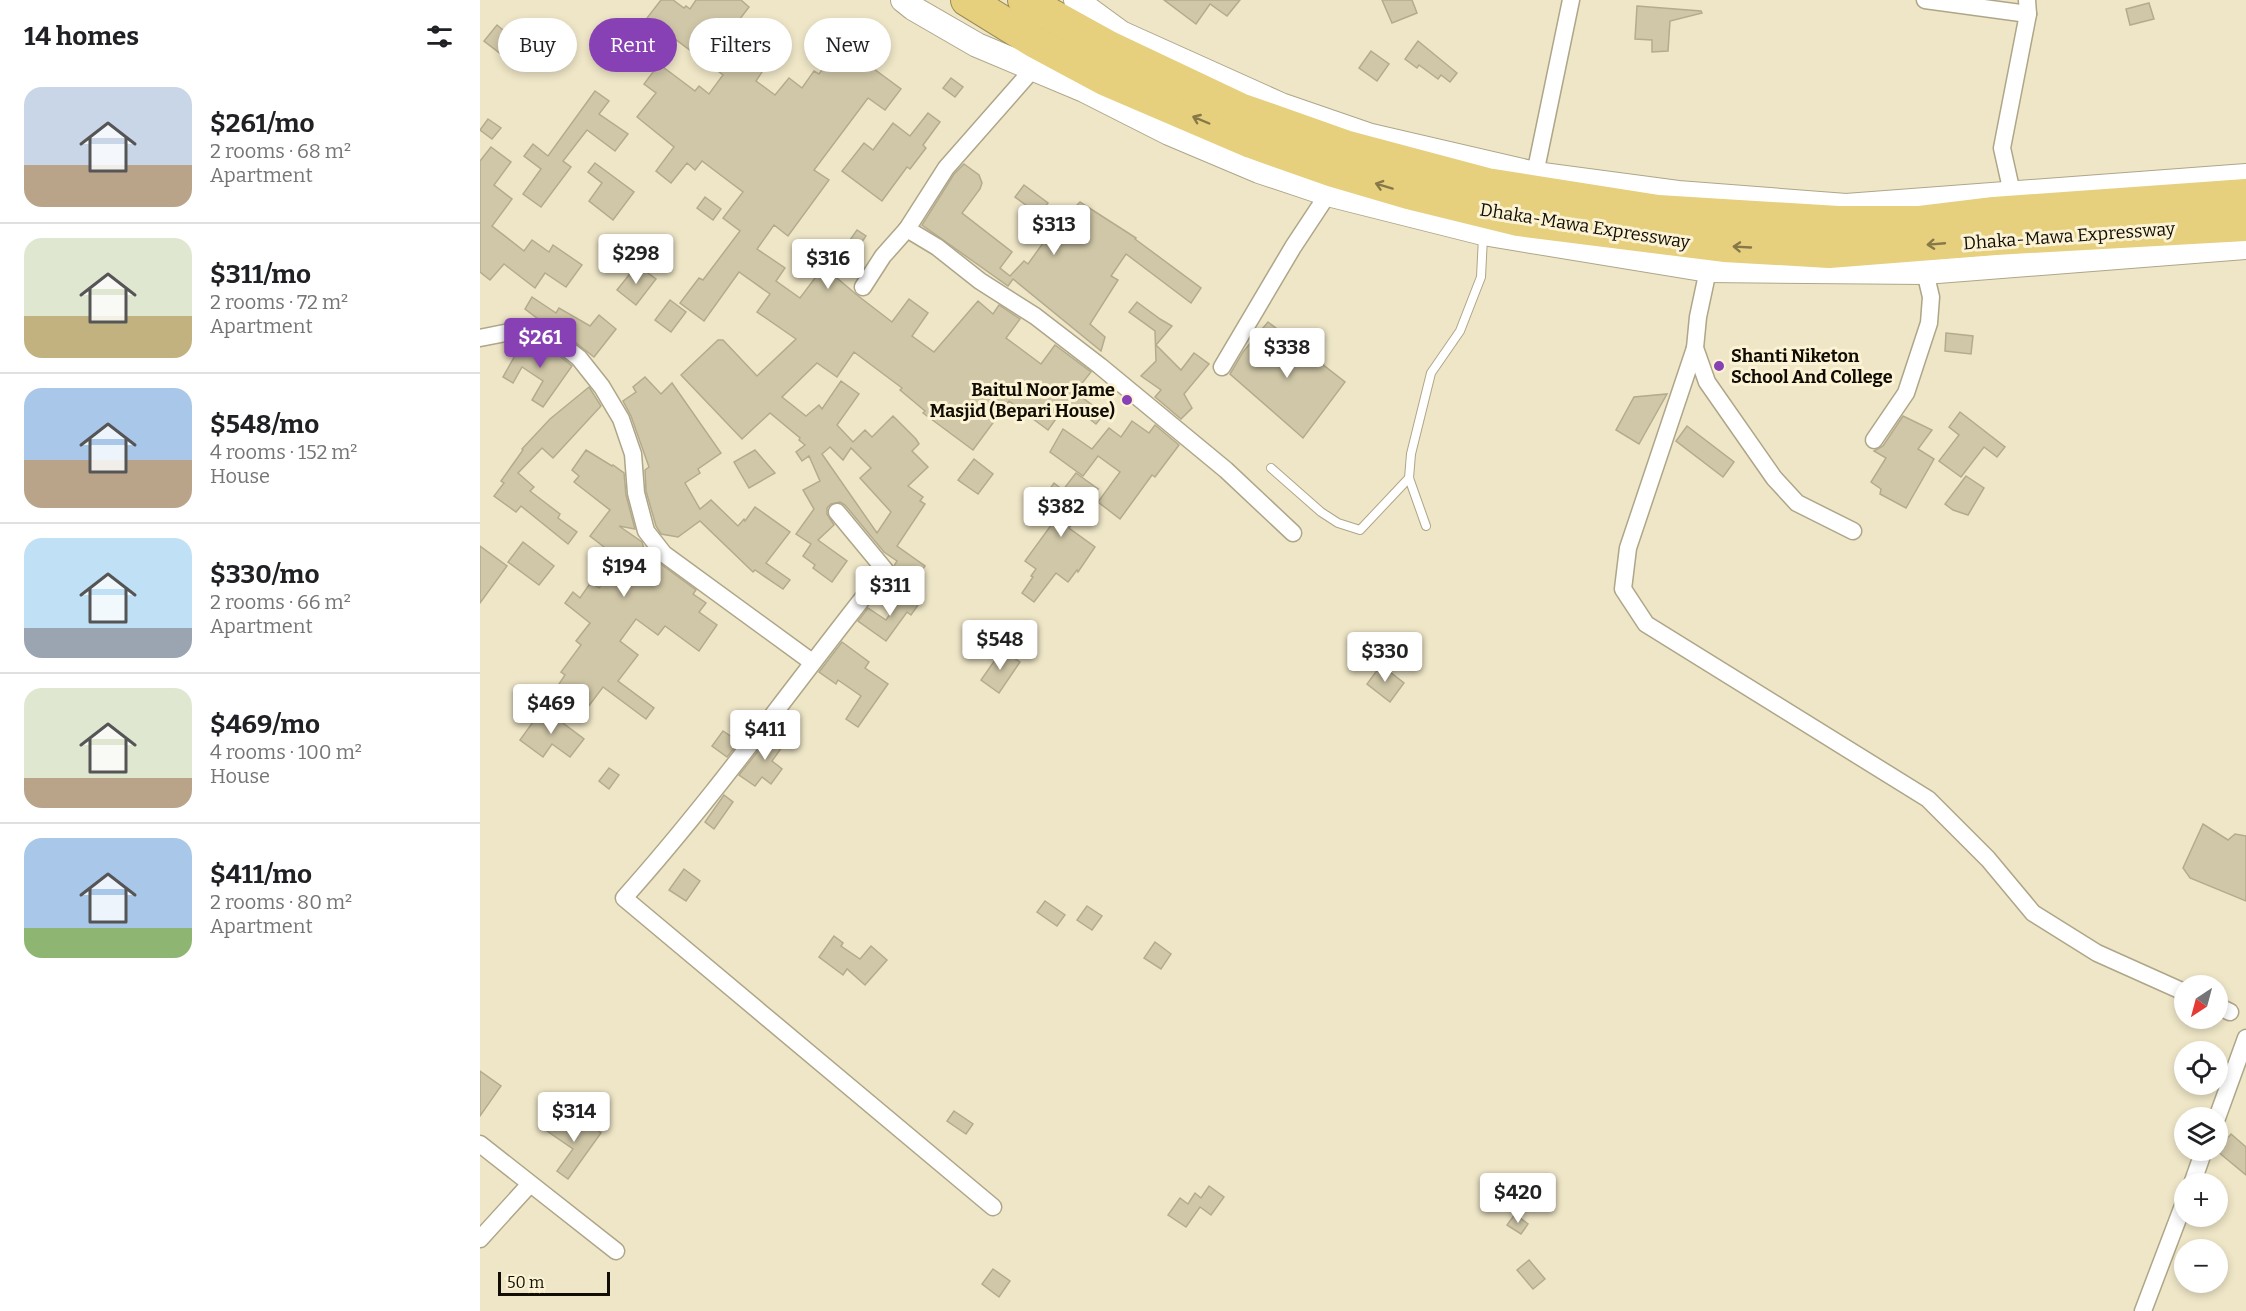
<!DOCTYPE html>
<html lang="en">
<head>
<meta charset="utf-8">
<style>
	body { margin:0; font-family:Bitter,serif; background:#f2f2f2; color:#202124; height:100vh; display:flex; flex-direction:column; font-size:22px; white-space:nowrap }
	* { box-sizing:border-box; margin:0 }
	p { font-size:20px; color:#757577 }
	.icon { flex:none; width:33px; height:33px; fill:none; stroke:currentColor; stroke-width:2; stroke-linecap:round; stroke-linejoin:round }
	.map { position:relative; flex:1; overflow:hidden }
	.panel { display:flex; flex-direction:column; background:#fff; width:480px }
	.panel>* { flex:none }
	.guide { position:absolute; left:18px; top:18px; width:570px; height:54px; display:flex; gap:12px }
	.needle { width:39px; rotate:216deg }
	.fabs { position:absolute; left:1694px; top:975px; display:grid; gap:12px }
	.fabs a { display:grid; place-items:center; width:54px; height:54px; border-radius:50%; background:#fff; box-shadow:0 3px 9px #0003; font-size:30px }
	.scale { position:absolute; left:18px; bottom:15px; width:112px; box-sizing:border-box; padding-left:6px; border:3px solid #110d04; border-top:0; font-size:16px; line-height:21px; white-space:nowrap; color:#110d04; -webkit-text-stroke:4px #fcf3d4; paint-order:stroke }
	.price { position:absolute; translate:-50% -51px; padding:0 14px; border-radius:6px; background:#fff; color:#222; font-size:20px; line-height:39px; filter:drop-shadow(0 2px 3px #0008) }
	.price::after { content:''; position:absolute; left:50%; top:36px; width:18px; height:14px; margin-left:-9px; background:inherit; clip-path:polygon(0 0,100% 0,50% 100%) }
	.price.on { background:#8741b4; color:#fff }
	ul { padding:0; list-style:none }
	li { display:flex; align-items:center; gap:18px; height:150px; padding:0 24px }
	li+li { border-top:2px solid #e0e0e0 }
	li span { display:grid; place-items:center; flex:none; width:168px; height:120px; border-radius:18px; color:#555 }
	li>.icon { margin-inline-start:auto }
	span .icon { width:72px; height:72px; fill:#fffc; stroke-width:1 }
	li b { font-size:26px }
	h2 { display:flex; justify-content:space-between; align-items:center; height:72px; padding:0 24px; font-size:26px }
	.tag { padding:0 21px; border-radius:27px; background:#fff; box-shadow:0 3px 9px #0003; font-size:21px; line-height:54px }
	.tag.on { background:#8741b4; color:#fff }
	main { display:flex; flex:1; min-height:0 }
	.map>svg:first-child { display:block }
	.building { fill:#d0c7a8; stroke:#b4ab8e; stroke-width:1.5; fill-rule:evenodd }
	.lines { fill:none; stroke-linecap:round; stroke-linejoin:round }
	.service-casing { stroke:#aea688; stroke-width:10 }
	.minor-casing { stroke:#aea688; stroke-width:19 }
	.secondary-casing { stroke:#aea688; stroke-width:26 }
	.motorway-casing { stroke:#9b8b53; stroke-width:34 }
	.service { stroke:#fff; stroke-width:8 }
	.minor { stroke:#fff; stroke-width:16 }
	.secondary { stroke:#fff; stroke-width:24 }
	.motorway { stroke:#e6cf7d; stroke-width:32 }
	.oneway { stroke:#867847 }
	.poi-dot { fill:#8741b4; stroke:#fcf3d4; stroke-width:2 }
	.labels { text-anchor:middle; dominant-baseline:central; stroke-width:6; stroke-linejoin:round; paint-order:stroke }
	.street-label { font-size:18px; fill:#110d04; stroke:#fcf3d4 }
	.poi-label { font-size:18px; font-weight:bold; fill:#110d04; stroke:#fcf3d4; text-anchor:start }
</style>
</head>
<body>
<main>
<section class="panel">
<h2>14 homes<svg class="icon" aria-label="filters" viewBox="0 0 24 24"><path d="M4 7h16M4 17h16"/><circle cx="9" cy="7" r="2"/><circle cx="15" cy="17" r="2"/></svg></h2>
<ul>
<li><span style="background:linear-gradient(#c9d6e8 65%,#b9a48a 0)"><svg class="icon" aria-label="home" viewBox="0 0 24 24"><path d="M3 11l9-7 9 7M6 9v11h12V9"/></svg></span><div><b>$261/mo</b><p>2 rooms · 68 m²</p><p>Apartment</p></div></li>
<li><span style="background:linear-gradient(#dfe7d0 65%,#c2b280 0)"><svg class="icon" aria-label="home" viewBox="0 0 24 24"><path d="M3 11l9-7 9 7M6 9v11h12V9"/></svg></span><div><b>$311/mo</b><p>2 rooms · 72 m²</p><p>Apartment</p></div></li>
<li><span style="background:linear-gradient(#a9c7e8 60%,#b9a48a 0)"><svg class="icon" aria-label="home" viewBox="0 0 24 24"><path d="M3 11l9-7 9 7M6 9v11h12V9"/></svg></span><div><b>$548/mo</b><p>4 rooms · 152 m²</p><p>House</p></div></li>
<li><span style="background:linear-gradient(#bfe0f5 75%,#9aa5b1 0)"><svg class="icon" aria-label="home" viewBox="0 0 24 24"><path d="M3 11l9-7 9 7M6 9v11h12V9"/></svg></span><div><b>$330/mo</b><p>2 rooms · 66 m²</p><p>Apartment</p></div></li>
<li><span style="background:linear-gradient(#dfe7d0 75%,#b9a48a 0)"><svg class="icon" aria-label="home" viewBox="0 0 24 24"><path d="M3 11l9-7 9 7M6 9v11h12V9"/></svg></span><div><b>$469/mo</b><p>4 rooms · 100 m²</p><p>House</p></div></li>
<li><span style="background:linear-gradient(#a9c7e8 75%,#8fb573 0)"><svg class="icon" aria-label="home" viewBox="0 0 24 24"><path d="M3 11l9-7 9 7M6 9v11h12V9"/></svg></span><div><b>$411/mo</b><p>2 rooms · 80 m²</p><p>Apartment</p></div></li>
</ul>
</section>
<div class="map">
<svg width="1766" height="1311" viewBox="0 0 1766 1311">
	<rect width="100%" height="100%" fill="#efe6c7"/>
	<g class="building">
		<path d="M181 0H193L204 8 206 6 210 9 216 0H261L269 7 249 33 288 63 276 81 295 95 309 78 322 88 334 71 339 74 351 57 369 71 379 58 421 89 405 110 388 98 334 170 349 180 308 236 294 225 277 249 305 268 296 281 320 298 341 270 346 274 377 230 386 236 357 278 377 295 412 322 429 299 448 313 432 336 454 352 498 301 513 314 519 305 540 319 526 338 561 364 575 345 611 372 595 392 624 414 616 424 588 402 568 430 529 401 493 450 443 413 445 411 420 390 422 388 374 352 357 377 337 363 302 397 326 416 339 405 342 409 361 381 379 394 357 425 373 442 385 430 392 437 413 416 436 439 439 444 432 451 448 467 428 486 443 497 440 501 445 504 417 546 445 566 435 580 414 566 417 561 404 552 365 505 360 502 351 504 347 508V514L354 525 338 540 367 561 352 582 333 568 335 565 323 556 331 544 316 534 334 509 323 490 340 481 329 456 322 461 316 452 325 445 319 440 320 438 290 413 262 439 201 375 238 340H243L277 376 316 339 277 312 290 294 259 272 224 321 200 303 219 278 223 280 260 231 243 218 263 192 222 161 215 170 207 163 191 183 176 171 194 147 157 117 176 93 164 84 179 64 215 91 219 86 229 94 243 75 167 18ZM350 447 363 460 371 448 391 468 380 478 411 512 397 533 342 454Z"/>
		<polygon points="684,0 760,0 747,16 730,4 716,24"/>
		<polygon points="902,0 932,0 937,13 912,23"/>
		<polygon points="1669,3 1674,19 1650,25 1646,9"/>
		<polygon points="1157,6 1221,11 1222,13 1190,21 1188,51 1172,52 1172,40 1155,39"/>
		<polygon points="17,25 46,49 34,64 4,41"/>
		<polygon points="938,41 977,73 970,82 961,75 958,79 939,65 937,68 925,59"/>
		<polygon points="891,51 909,64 897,81 879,68"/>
		<polygon points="471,78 483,87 475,97 463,88"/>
		<polygon points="115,91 129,101 119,114 148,134 135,151 107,130 83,161 91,167 61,207 43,194 61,169 44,156 53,144 68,156"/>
		<polygon points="448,113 460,122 443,145 446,148 430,169 427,167 402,201 362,171 384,143 393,150 413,123 430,136"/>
		<polygon points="8,119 21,128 12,139 0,130"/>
		<polygon points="11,147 31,162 14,185 32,199 12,226 44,251 52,240 69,252 73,245 102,265 86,287 65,273 55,288 24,264 10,280 0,272 0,161"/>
		<polygon points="115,163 154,192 133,220 109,201 122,183 108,172"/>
		<polygon points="484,164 499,175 502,183 500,189 482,213 532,252 520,268 530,276 544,261 548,264 571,232 600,202 656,238 655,239 721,288 711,303 646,254 631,276 638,280 610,324 625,337 621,351 533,279 528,286 442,225 474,174"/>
		<polygon points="544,185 568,203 559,215 535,197"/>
		<polygon points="225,197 241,209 233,220 217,208"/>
		<polygon points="157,265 176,279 156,305 137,290"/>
		<polygon points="52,297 76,313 79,308 110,326 119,315 136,329 114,357 77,328 61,321 45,309"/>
		<polygon points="190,300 206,312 191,332 175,320"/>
		<polygon points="657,302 680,319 692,326 676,345 701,370 714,353 729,364 704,394 712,408 701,419 675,397 681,390 661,376 676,361 675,331 649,312"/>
		<polygon points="788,322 865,382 823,438 750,374 763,352"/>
		<polygon points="1466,333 1493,336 1491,354 1465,351"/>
		<polygon points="51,340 66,345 92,366 63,407 52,400 63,381 42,367 33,383 23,377 37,352 43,355"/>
		<polygon points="165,377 181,394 192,383 241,453 218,469 220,473 205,483 220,509 231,500 258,526 264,519 265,521 275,507 310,532 286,563 310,580 303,589 275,570 273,572 220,521 198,537 181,534 176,526 166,491 165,470 169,467 151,416 143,401 156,392 153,387"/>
		<polygon points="109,387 121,406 73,458 62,448 38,473 54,487 50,491 80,514 78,518 97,532 88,544 41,506 36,512 14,496 24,483 21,481 43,450 42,449 70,419"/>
		<polygon points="1187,394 1159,444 1136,430 1154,397"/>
		<polygon points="1480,412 1525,447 1517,457 1504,447 1481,477 1459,461 1479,435 1469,427"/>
		<polygon points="1423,416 1452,430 1438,449 1454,459 1426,508 1400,494 1401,489 1391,482 1406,458 1394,451 1403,446"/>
		<polygon points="652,421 669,433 675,425 699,445 675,477 672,475 640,519 618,502 640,472 618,456 603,476 570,452 583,429 612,449 629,428 641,437"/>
		<polygon points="1207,426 1254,462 1243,477 1196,441"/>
		<polygon points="106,450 132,466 133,465 144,473 146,495 155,529 139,526 162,542 164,549 178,562 216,590 213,594 226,603 219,612 237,625 219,651 185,626 178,635 156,619 140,641 158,655 138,681 174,708 166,719 123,687 105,711 77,687 85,675 81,672 101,645 96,641 110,623 85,603 93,592 100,598 111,582 119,588 139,561 122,549 124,547 110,536 130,510 94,482 99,476 92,470"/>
		<polygon points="275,450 295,473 269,488 254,462"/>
		<polygon points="494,459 513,474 498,494 478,480"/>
		<polygon points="596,473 618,489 589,528 615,547 598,572 597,570 588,582 576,573 554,602 542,593 553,577 551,576 556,569 545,561 580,513 562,500 574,483 583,490"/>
		<polygon points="1486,476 1504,488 1488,515 1473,510 1465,504"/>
		<polygon points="43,542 74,566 59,585 28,562"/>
		<polygon points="0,546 27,566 0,603"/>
		<polygon points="426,591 441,601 431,615 427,612 406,641 378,621 388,608 406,620"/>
		<polygon points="362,642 389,662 385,668 408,684 378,727 366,719 381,696 358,680 356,684 339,672"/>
		<polygon points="522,650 540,662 519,693 501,680"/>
		<polygon points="901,665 924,683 910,702 887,684"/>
		<polygon points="63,708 104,739 90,757 72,744 63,757 40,740"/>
		<polygon points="267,716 275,721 247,757 232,746 243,731 252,737"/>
		<polygon points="294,731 307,740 292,761 302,769 291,784 282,777 275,786 259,775"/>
		<polygon points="129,768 139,775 129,789 119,781"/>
		<polygon points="244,795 253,802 234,829 225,822"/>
		<polygon points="1723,824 1748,840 1755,834 1766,836 1766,901 1710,878 1703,868"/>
		<polygon points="204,869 220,881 206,901 189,890"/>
		<polygon points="565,901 585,915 577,926 557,912"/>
		<polygon points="607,906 622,916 612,930 597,920"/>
		<polygon points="354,936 363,943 361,946 380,959 391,946 407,960 385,985 367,969 363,975 339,957"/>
		<polygon points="675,942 691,954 681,969 664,958"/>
		<polygon points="0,1071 21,1086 0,1116"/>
		<polygon points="474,1111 493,1124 486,1134 467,1121"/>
		<polygon points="77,1117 99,1132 106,1122 121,1133 88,1179 77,1171 93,1149 67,1131"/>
		<polygon points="1751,1134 1766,1147 1766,1175 1737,1151"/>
		<polygon points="729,1186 744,1197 731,1215 720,1207 706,1227 688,1215 700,1198 708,1204 715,1193 721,1198"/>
		<polygon points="1035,1214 1048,1224 1041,1234 1027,1225"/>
		<polygon points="1049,1260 1065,1279 1053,1289 1037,1270"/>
		<polygon points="513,1269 530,1281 519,1297 502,1284"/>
	</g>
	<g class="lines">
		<defs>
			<g id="service">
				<polyline points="791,468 841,512 858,523 880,530 929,478"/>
				<polyline points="946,526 929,478 931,454 951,373 980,331 1001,277 1003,237"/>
			</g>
			<g id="minor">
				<polyline points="1445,0 1548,14"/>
				<polyline points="1055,174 1091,0"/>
				<polyline points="1532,193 1522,148 1548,14 1547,0"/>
				<polyline points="427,229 457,247 500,281 555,316 620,366 746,470 813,533"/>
				<polyline points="1228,270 1218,317 1215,348 1227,382 1294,478 1317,503 1373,531"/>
				<polyline points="383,287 403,256 427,229 466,168 553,69"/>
				<polyline points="0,338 50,328 71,336 99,358 122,387 141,419 153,454 156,493 166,531 184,554 332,662"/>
				<polyline points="1215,348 1148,548 1143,589 1166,624 1448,799 1508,859 1553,913 1617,953 1704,992"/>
				<polyline points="742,367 813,247 848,194"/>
				<polyline points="1394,440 1426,393 1449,323 1451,297 1445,272"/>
				<path d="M357 512 405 570C318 679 237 794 144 898L513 1207"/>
				<polyline points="1737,1006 1750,1012"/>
				<polyline points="1737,1118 1766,1038"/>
				<polyline points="0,1144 136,1251"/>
				<polyline points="1712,1184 1724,1150"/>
				<polyline points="0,1239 50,1184"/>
				<polyline points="1663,1311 1704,1203"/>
			</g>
			<g id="secondary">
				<polyline points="423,0 433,8 497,45 604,90 689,133 779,171 848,194 1003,233 1228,270 1445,272 1766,247"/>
				<polyline points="596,0 641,33 801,105 891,136 1055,174 1198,193 1366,206 1766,176"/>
			</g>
			<g id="motorway">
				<polyline points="487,0 555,42 624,79 771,142 853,171 928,193 1038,220 1244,246 1349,252 1515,239 1766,225"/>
				<polyline points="544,0 629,47 760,109 868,147 1007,184 1178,211 1358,222 1440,222 1514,213 1766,195"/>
			</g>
		</defs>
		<use href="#service" class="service-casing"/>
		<use href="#minor" class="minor-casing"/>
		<use href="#secondary" class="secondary-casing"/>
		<use href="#motorway" class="motorway-casing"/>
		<use href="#service" class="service"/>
		<use href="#minor" class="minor"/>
		<use href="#secondary" class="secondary"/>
		<use href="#motorway" class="motorway"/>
	</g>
	<defs><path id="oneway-shaft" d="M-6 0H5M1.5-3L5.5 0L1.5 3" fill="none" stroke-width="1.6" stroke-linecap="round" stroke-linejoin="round" transform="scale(1.5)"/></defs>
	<g class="oneway">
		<use href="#oneway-shaft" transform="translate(721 120) rotate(-157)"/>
		<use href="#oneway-shaft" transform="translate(904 186) rotate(-163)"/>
		<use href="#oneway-shaft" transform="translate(1456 244) rotate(175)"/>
		<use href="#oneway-shaft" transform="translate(1262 247) rotate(-177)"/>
	</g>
	<g class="poi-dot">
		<circle cx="1239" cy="366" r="6"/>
		<circle cx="647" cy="400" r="6"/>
	</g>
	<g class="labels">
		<g class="street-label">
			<text transform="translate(1105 226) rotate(9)">Dhaka-Mawa Expressway</text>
			<text transform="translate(1589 236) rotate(-4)">Dhaka-Mawa Expressway</text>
		</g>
		<g class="poi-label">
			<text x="1251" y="356">Shanti Niketon<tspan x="1251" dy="21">School And College</tspan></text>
			<text x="635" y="390" text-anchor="end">Baitul Noor Jame<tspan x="635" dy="21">Masjid (Bepari House)</tspan></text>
		</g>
	</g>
</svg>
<div class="fabs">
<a><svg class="needle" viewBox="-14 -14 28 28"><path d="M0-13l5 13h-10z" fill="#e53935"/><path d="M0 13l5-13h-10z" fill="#757577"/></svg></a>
<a><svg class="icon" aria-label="locate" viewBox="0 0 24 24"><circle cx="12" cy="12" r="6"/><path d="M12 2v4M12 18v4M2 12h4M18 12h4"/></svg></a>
<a><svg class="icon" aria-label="layers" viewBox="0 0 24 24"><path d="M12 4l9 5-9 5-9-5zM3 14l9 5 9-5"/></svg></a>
<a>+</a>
<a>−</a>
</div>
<div class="scale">50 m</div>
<b class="price" style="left:574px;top:256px">$313</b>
<b class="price" style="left:156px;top:285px">$298</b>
<b class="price" style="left:348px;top:290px">$316</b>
<b class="price on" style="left:60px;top:369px">$261</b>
<b class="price" style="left:807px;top:379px">$338</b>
<b class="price" style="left:581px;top:538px">$382</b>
<b class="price" style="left:144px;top:598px">$194</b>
<b class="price" style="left:410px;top:617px">$311</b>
<b class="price" style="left:520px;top:671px">$548</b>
<b class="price" style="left:905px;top:683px">$330</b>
<b class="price" style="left:71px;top:735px">$469</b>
<b class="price" style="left:285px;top:761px">$411</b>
<b class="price" style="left:94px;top:1143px">$314</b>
<b class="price" style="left:1038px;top:1224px">$420</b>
<div class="guide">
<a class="tag">Buy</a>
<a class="tag on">Rent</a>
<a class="tag">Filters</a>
<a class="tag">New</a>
</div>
</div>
</main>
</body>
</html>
